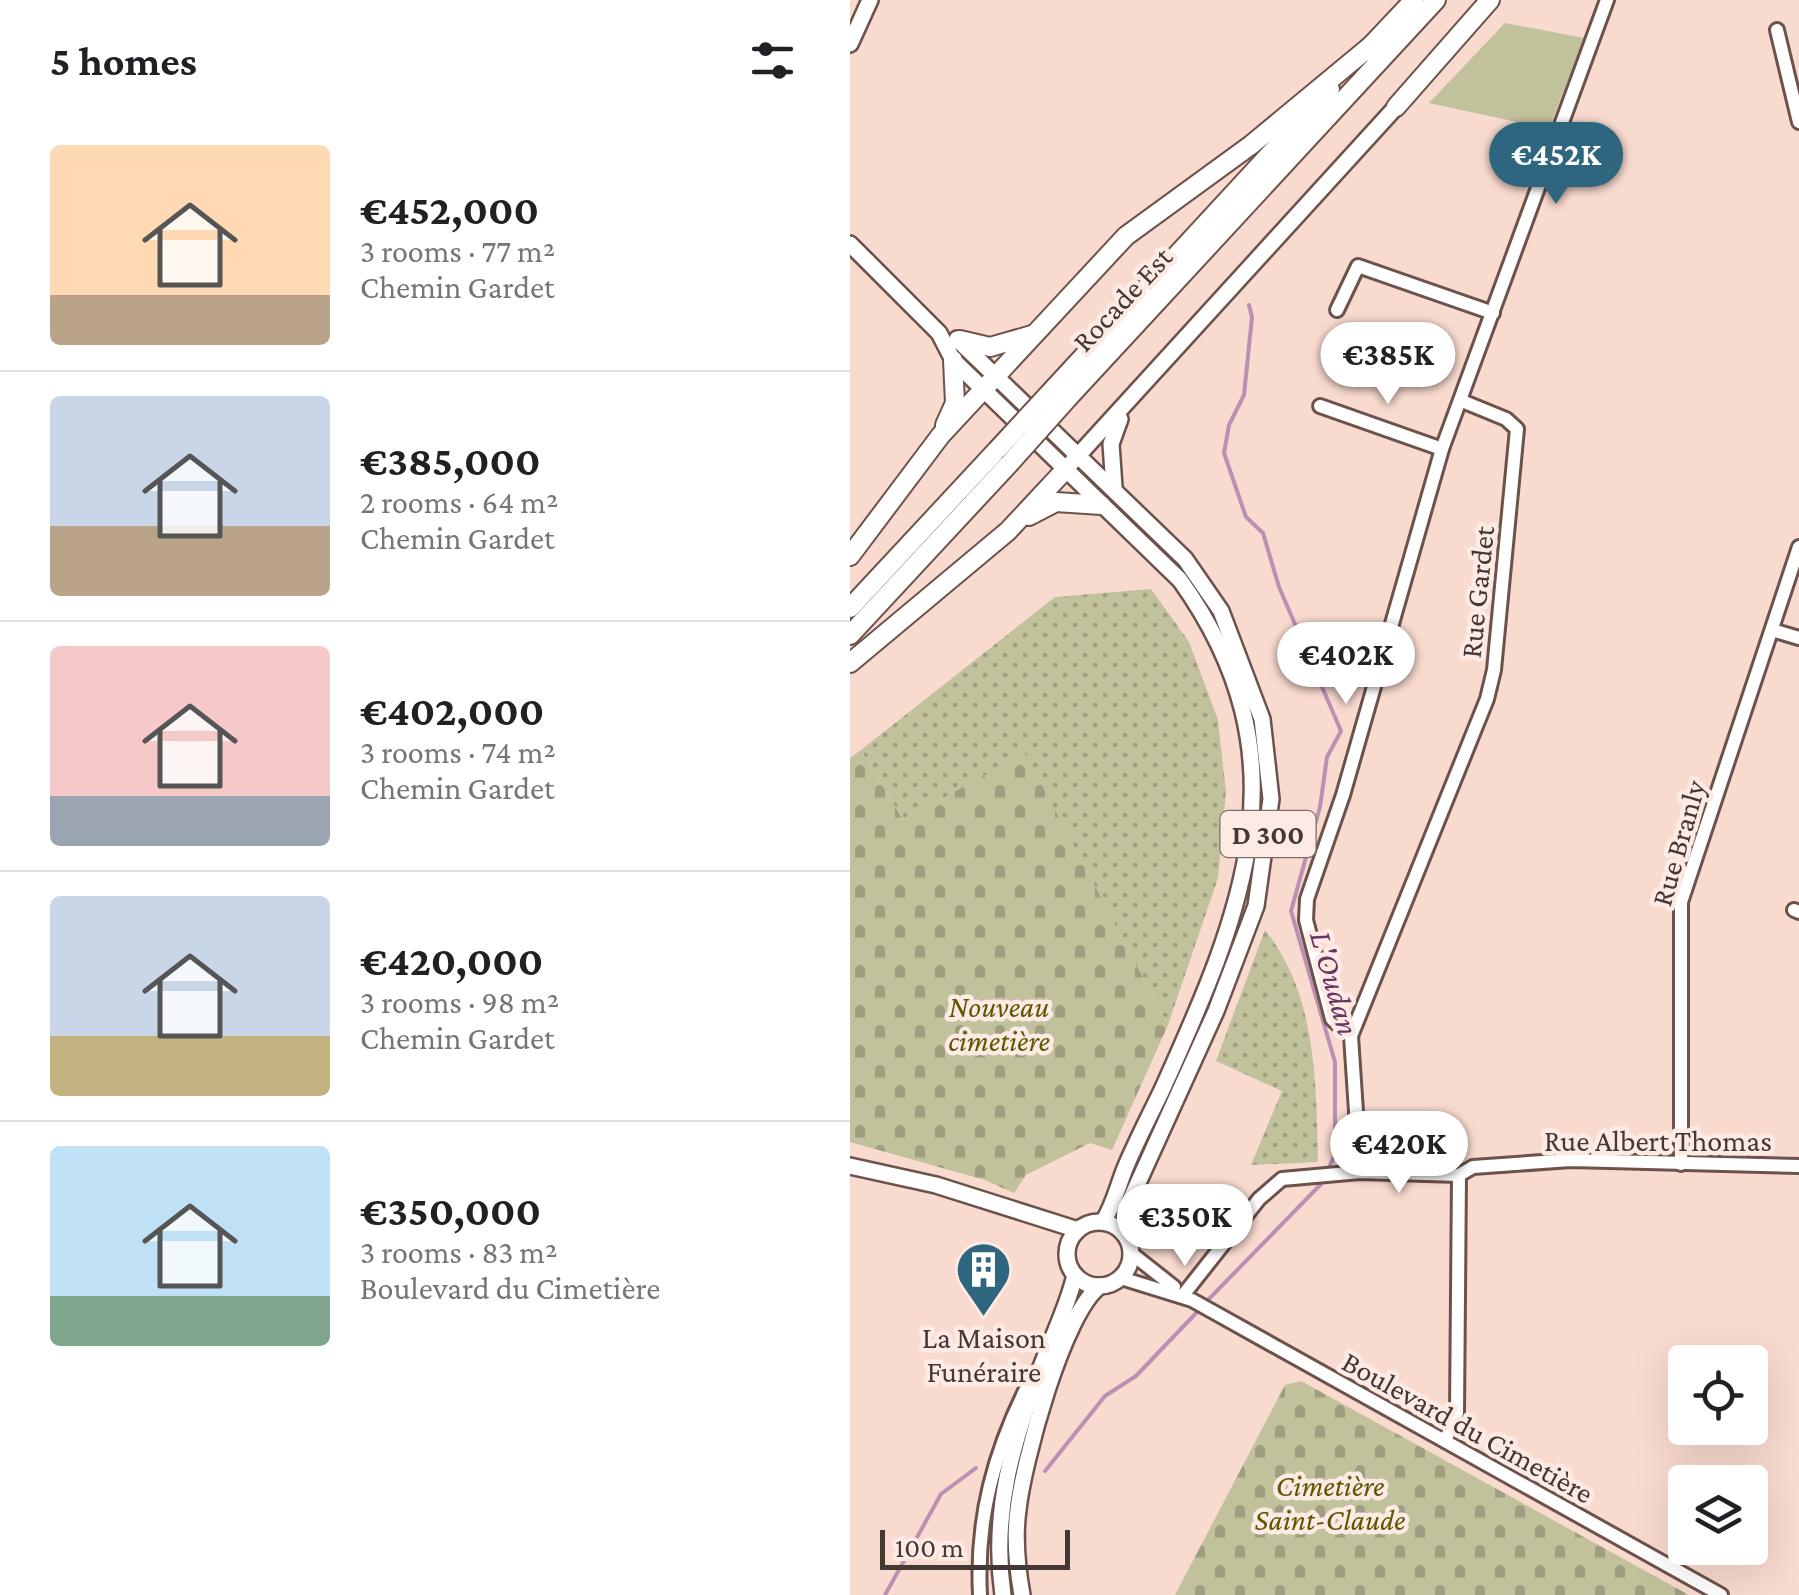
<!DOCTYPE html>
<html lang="en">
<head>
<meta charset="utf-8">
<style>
	body { margin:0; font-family:"Crimson Pro",serif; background:#f2f2f2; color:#202124; height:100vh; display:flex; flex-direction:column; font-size:38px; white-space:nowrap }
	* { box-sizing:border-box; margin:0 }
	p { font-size:32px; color:#757577 }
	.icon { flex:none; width:55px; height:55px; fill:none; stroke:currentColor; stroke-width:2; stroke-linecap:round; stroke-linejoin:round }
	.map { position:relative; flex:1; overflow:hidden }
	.panel { display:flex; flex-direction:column; background:#fff; width:850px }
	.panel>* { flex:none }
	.controls { position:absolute; left:818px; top:1345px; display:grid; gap:20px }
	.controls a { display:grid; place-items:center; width:100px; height:100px; border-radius:10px; background:#fff; box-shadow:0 10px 40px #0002; font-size:50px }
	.scale { position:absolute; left:30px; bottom:25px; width:190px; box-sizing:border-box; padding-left:10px; border:5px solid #443834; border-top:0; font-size:28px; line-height:35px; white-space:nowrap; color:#443834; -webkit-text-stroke:8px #fdeae4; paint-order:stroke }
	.price { position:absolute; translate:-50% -85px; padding:0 22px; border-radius:35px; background:#fff; color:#222; font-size:32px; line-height:65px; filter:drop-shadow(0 2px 5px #0008) }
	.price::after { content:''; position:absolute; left:50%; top:60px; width:30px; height:22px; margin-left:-15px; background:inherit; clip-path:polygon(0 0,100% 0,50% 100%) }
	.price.current { background:#2e6680; color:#fff }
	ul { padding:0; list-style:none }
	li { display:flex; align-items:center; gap:30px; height:250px; padding:0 50px }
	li+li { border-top:2px solid #e0e0e0 }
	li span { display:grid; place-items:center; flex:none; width:280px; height:200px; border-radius:10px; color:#555 }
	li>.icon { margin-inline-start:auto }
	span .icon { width:120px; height:120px; fill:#fffc; stroke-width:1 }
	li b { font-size:42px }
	h2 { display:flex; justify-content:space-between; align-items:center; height:120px; padding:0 50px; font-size:42px }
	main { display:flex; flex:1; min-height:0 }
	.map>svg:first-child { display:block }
	.grass { fill:url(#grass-dots) }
	.cemetery { fill:url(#cemetery-stones) }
	.garden { fill:#c1c19c }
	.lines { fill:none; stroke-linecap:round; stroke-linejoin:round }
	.stream { stroke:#ba91b3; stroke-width:4 }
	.minor-casing { stroke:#6c524a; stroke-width:18 }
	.major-casing { stroke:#6c524a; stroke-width:20 }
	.highway-casing { stroke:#6c524a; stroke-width:22 }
	.minor { stroke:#fff; stroke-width:12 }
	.major { stroke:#fff; stroke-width:15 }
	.highway { stroke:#fff; stroke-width:18 }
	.highway-bridge-casing { stroke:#6c524a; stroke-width:22; stroke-linecap:butt }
	.highway-bridge { stroke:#fff; stroke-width:18 }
	.labels { text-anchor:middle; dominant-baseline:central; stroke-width:9; stroke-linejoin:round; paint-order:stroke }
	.shield { fill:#fdeae4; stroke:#7c6d69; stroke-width:2.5 }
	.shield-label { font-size:28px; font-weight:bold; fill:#443834 }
	.street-label { font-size:30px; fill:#443834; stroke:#fdeae4 }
	.park-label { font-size:30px; font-style:italic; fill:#5b5800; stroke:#fdeae4 }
	.poi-label { font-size:30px; fill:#443834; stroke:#fdeae4 }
	.water-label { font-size:32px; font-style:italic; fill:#683461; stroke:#fdeae4 }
</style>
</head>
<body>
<main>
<section class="panel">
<h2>5 homes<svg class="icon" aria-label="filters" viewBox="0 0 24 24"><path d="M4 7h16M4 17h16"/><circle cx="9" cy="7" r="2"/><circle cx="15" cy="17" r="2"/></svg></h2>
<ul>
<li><span style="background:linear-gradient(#ffd9b3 75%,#b9a48a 0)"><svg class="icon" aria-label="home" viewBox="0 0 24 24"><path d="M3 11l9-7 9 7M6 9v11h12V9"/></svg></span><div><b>€452,000</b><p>3 rooms · 77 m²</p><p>Chemin Gardet</p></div></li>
<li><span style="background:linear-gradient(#c9d6e8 65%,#b9a48a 0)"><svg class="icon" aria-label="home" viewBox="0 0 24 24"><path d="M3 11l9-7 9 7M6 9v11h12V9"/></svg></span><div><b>€385,000</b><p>2 rooms · 64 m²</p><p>Chemin Gardet</p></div></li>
<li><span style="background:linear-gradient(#f6c9c9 75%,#9aa5b1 0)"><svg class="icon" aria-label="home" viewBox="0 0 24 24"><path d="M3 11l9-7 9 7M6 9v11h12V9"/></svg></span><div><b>€402,000</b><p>3 rooms · 74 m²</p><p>Chemin Gardet</p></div></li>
<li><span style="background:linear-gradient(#c9d6e8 70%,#c2b280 0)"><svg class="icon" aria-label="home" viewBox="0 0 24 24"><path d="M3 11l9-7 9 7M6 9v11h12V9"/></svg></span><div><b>€420,000</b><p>3 rooms · 98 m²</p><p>Chemin Gardet</p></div></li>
<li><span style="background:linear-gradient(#bfe0f5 75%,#7fa58c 0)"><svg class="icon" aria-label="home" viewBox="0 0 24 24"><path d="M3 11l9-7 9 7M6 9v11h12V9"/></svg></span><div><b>€350,000</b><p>3 rooms · 83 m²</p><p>Boulevard du Cimetière</p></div></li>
</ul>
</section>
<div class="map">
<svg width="949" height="1595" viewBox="0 0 949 1595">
	<defs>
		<pattern id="grass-dots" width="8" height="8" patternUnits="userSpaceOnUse" patternTransform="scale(2.5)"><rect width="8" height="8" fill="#c1c19c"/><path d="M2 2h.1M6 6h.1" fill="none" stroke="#9e9e80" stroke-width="1.8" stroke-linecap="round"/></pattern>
		<pattern id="cemetery-stones" width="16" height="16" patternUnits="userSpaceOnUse" patternTransform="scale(2.5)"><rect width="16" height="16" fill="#c1c19c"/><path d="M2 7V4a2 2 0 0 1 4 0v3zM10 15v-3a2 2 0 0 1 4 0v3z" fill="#9e9e80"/></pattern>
	</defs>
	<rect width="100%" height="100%" fill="#f9dacf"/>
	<g class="grass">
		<polygon points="301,589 339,642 368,720 376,792 368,878 318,1025 175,754 53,820 11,750 205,597"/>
		<path d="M415 930C467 995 466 1083 468 1162L401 1165 432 1091 366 1061Z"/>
	</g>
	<g class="cemetery">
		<polygon points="11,750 53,820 175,753 318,1025 262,1150 240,1143 176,1175 164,1193 135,1180 0,1142 0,758"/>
		<polygon points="451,1381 839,1595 325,1595 435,1385"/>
	</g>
	<polygon class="garden" points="655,23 734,38 699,129 579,103"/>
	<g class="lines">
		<g class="stream">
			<polyline points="399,305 402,317 394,395 379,425 374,453 396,517 413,533 429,587 491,731 477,757 470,807 441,911 485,1062 485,1154 477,1172"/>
			<polyline points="355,1303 474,1181"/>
			<polyline points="195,1471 255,1396 286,1376 349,1310"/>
			<polyline points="35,1595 91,1494 126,1468"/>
		</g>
		<defs>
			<g id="minor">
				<polyline points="927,30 949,122"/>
				<polyline points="487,310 508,266 643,313"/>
				<polyline points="470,406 592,449"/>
				<polyline points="922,630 949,638"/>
				<polyline points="944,910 949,912"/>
				<polyline points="501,1036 637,699 644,670 667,429 656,419 612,401"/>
				<polyline points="831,1164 831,902 949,547"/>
				<polyline points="510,1172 501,1036 482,1019 456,920 457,899 493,795 592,449 757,0"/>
				<polyline points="609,1175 623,1167 721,1160 949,1166"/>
				<polyline points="281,1253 324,1287"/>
				<polyline points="271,1278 342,1300 871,1595"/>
				<polyline points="334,1294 409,1199 432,1179 510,1172 609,1175"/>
				<polyline points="595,1441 607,1413 609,1175"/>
				<path d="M130 1595C126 1519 144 1452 178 1385"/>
			</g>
			<g id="major">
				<polyline points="0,44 20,0"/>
				<path d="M0 244 89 333 103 360 330 580C458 759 393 911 312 1090 300 1115 287 1140 276 1166 268 1185 264 1205 253 1222"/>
				<polyline points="107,339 335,559 371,611 412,719 421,799 406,906 366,1011 278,1205 273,1232"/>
				<polyline points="214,471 546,107"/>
				<polyline points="264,487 261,444 270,419"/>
				<polyline points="0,1166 86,1185 228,1230"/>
				<circle cx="249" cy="1254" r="32"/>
				<path d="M153 1595C141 1512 163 1439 193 1362 204 1333 218 1305 225 1275"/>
				<path d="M172 1595C167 1567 164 1538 168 1510 173 1463 213 1313 250 1286"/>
			</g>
			<g id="highway">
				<polyline points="515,52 564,0"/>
				<polyline points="546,107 640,0"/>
				<polyline points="110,340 140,347 182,335"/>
				<polyline points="206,386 480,89"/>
				<polyline points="219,397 586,0"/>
				<polyline points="95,425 105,403 103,360"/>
				<polyline points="179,516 206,502 251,505"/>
				<polyline points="0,556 91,435 276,236 401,145 523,44"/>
				<polyline points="0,608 147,450"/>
				<polyline points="0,635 159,464"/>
				<polyline points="0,663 158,531 214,471"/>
			</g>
		</defs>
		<use href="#minor" class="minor-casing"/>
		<use href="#major" class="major-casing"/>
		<use href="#highway" class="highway-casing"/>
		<use href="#minor" class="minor"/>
		<use href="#major" class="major"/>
		<use href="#highway" class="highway"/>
		<defs>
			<g id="highway-bridge">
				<polyline points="147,450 206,386"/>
				<polyline points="159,464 219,397"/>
			</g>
		</defs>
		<use href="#highway-bridge" class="highway-bridge-casing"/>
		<use href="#highway-bridge" class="highway-bridge"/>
	</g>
	<defs>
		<symbol id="building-pin" viewBox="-11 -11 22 30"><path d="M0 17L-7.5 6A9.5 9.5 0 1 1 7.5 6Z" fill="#2e6680" stroke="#fdeae4"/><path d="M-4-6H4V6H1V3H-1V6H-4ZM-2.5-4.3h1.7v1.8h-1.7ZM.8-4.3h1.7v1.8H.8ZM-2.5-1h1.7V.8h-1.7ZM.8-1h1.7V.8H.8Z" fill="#fff"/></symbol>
	</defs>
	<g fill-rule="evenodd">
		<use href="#building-pin" x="102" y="1238" width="63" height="86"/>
	</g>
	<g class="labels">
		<rect class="shield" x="370.5" y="811" width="95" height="46" rx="8"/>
		<g class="shield-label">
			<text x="418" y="834">D 300</text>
		</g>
		<g class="street-label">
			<text transform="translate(272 299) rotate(-47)">Rocade Est</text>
			<text transform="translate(627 592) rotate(-84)">Rue Gardet</text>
			<text transform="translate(828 843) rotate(-74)">Rue Branly</text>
			<text x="808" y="1140">Rue Albert Thomas</text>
			<text transform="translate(618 1427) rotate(29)">Boulevard du Cimetière</text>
		</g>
		<g class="park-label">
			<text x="149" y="1006">Nouveau<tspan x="149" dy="34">cimetière</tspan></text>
			<text x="480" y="1485">Cimetière<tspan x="480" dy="34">Saint-Claude</tspan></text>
		</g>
		<g class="poi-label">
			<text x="134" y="1337">La Maison<tspan x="134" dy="34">Funéraire</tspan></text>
		</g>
		<g class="water-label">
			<text transform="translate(485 983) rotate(74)">L'Oudan</text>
		</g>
	</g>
</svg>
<div class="controls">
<a><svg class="icon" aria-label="locate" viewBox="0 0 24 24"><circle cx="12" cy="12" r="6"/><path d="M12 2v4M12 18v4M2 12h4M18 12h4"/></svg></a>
<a><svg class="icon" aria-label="layers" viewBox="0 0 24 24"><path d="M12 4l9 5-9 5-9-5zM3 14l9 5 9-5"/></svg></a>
</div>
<div class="scale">100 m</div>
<b class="price current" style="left:706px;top:207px">€452K</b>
<b class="price" style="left:538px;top:407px">€385K</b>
<b class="price" style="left:496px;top:707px">€402K</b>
<b class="price" style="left:549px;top:1196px">€420K</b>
<b class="price" style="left:335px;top:1269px">€350K</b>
</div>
</main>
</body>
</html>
